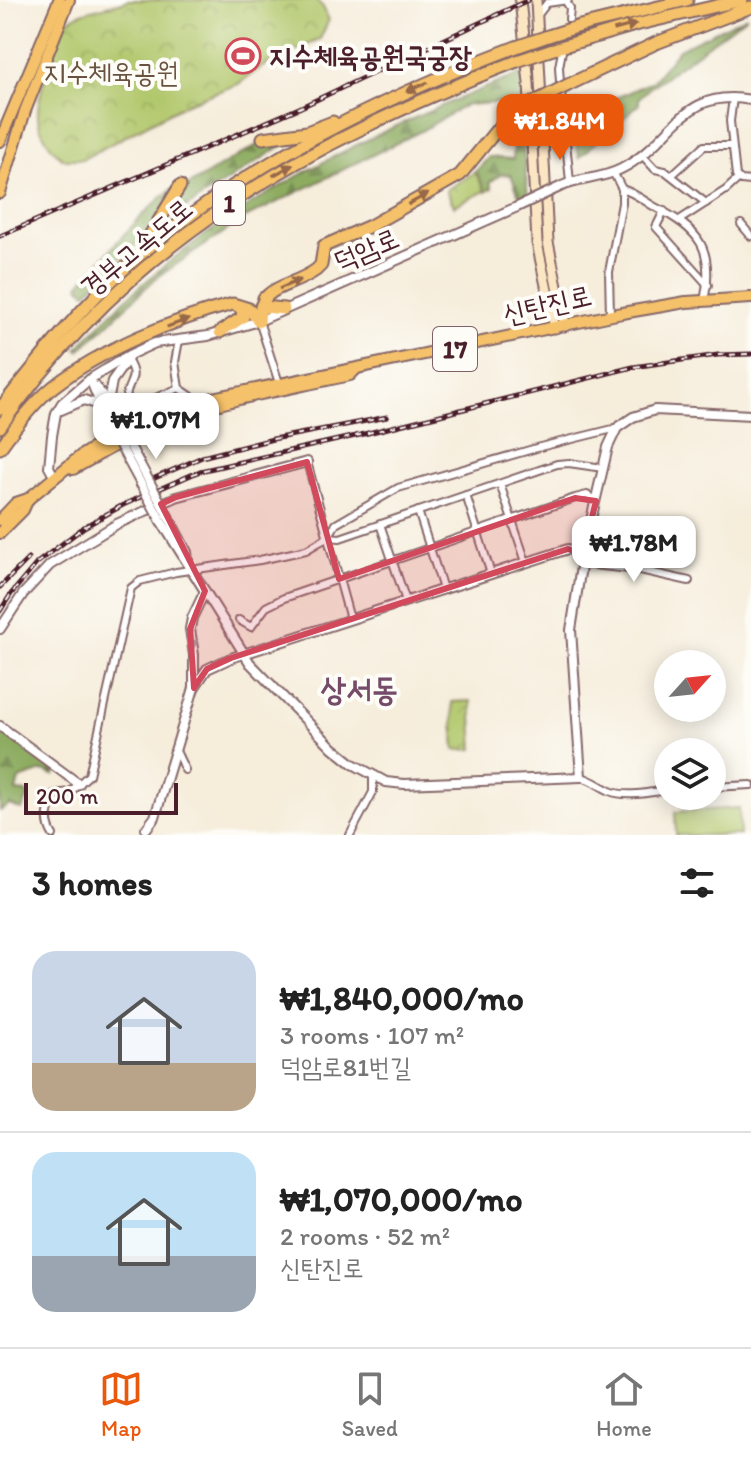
<!DOCTYPE html>
<html lang="en">
<head>
<meta charset="utf-8">
<style>
	body { margin:0; font-family:Itim,"Poor Story",sans-serif; background:#f2f2f2; color:#222; height:100vh; display:flex; flex-direction:column; font-size:30px; white-space:nowrap }
	* { box-sizing:border-box; margin:0 }
	p { font-size:26px; color:#767676 }
	.icon { flex:none; width:44px; height:44px; fill:none; stroke:currentColor; stroke-width:2; stroke-linecap:round; stroke-linejoin:round }
	.map { position:relative; height:835px; overflow:hidden }
	.details { display:flex; flex-direction:column; background:#fff; flex:1 }
	.details>* { flex:none }
	.needle { width:52px; rotate:63deg }
	.controls { position:absolute; left:654px; top:650px; display:grid; gap:16px }
	.controls a { display:grid; place-items:center; width:72px; height:72px; border-radius:50%; background:#fff; box-shadow:0 4px 20px #0003; font-size:40px }
	.scale { position:absolute; left:24px; bottom:20px; width:154px; box-sizing:border-box; padding-left:8px; border:4px solid #4a1f2b; border-top:0; font-size:22px; line-height:28px; white-space:nowrap; color:#4a1f2b; -webkit-text-stroke:6px #fdfcf7; paint-order:stroke }
	.price { position:absolute; translate:-50% -68px; padding:0 18px; border-radius:16px; background:#fff; color:#222; font-size:26px; line-height:52px; filter:drop-shadow(0 2px 4px #0008) }
	.price::after { content:''; position:absolute; left:50%; top:48px; width:24px; height:18px; margin-left:-12px; background:inherit; clip-path:polygon(0 0,100% 0,50% 100%) }
	.price.selected { background:#ea580c; color:#fff }
	ul { padding:0; list-style:none }
	li { display:flex; align-items:center; gap:24px; height:200px; padding:0 32px }
	li+li { border-top:2px solid #e0e0e0 }
	li span { display:grid; place-items:center; flex:none; width:224px; height:160px; border-radius:24px; color:#555 }
	li>.icon { margin-inline-start:auto }
	span .icon { width:96px; height:96px; fill:#fffc; stroke-width:1 }
	li b { font-size:34px }
	h2 { display:flex; justify-content:space-between; align-items:center; height:96px; padding:0 32px; font-size:34px }
	.tabs { display:flex; justify-content:space-around; align-items:center; height:112px; border-top:2px solid #e0e0e0; background:#fff; font-size:22px; color:#767676 }
	.tabs a { display:grid; justify-items:center; gap:4px }
	.tabs .selected { color:#ea580c }
	.map>svg:first-child { display:block }
	.green { fill:#b2c86d; stroke:#7e744c; stroke-width:2 }
	.forest { fill:url(#forest-firs); stroke:#6c6646; stroke-width:2 }
	.park { fill:url(#park-crowns); stroke:#7e744c; stroke-width:2 }
	.lines { fill:none; stroke-linecap:round; stroke-linejoin:round }
	.minor-casing { stroke:#866769; stroke-width:10 }
	.tertiary-casing { stroke:#866769; stroke-width:12 }
	.secondary-casing { stroke:#866769; stroke-width:13 }
	.primary-casing { stroke:#866769; stroke-width:14 }
	.trunk-casing { stroke:#866769; stroke-width:14 }
	.motorway-casing { stroke:#866769; stroke-width:15 }
	.minor { stroke:#fff; stroke-width:6 }
	.tertiary { stroke:#fff; stroke-width:8 }
	.secondary { stroke:#fbe6c4; stroke-width:9 }
	.primary { stroke:#f5c16b; stroke-width:10 }
	.trunk { stroke:#f5c16b; stroke-width:10 }
	.motorway { stroke:#f5c16b; stroke-width:11 }
	.rail-casing { stroke:#4a1f2b; stroke-width:5 }
	.rail { stroke:#fdfcf7; stroke-width:2; stroke-dasharray:6; stroke-linecap:butt }
	.tertiary-bridge-casing { stroke:#866769; stroke-width:12; stroke-linecap:butt }
	.motorway-bridge-casing { stroke:#866769; stroke-width:15; stroke-linecap:butt }
	.tertiary-bridge { stroke:#fff; stroke-width:8 }
	.motorway-bridge { stroke:#f5c16b; stroke-width:11 }
	.oneway { fill:#976848 }
	.oneway2 { fill:#ae9aa0 }
	.marked { fill:#d1495b; fill-opacity:0.2; stroke:#d1495b; stroke-width:6; stroke-linejoin:round }
	.labels { text-anchor:middle; dominant-baseline:central; stroke-width:8; stroke-linejoin:round; paint-order:stroke }
	.shield { fill:#fdfcf7; stroke:#806168; stroke-width:2 }
	.shield-label { font-size:26px; font-weight:bold; fill:#4a1f2b }
	.poi-label { font-size:28px; font-weight:bold; fill:#4a1f2b; stroke:#fdfcf7; text-anchor:start }
	.park-label { font-size:28px; fill:#69523f; stroke:#fdfcf7 }
	.street-label { font-size:28px; fill:#4a1f2b; stroke:#fdfcf7 }
	.quarter-label { font-size:32px; font-weight:bold; fill:#764b6a; stroke:#fdfcf7 }
</style>
</head>
<body>
<div class="map">
<svg width="751" height="835" viewBox="0 0 751 835">
	<defs>
		<pattern id="forest-firs" width="22" height="20" patternUnits="userSpaceOnUse" patternTransform="scale(2)"><rect width="22" height="20" fill="#8dac60"/><path d="M5 1l3.5 6h-7zM16 11l3.5 6h-7z" fill="#758b4f"/></pattern>
		<pattern id="park-crowns" width="20" height="18" patternUnits="userSpaceOnUse" patternTransform="scale(2)"><rect width="20" height="18" fill="#b2c86d"/><path d="M2 6a3 3 0 1 1 6 0M12 15a3 3 0 1 1 6 0" fill="none" stroke="#9bab5f"/></pattern>
	</defs>
	<rect width="100%" height="100%" fill="#fdfcf7"/>
	<filter id="ink" filterUnits="userSpaceOnUse"><feTurbulence type="fractalNoise" baseFrequency=".0125" numOctaves="2"/><feDisplacementMap in="SourceGraphic" scale="16" xChannelSelector="R" yChannelSelector="G"/><feConvolveMatrix kernelMatrix="1 2 1 2 8 2 1 2 1" color-interpolation-filters="sRGB"/></filter>
	<filter id="wash" filterUnits="userSpaceOnUse"><feTurbulence type="fractalNoise" baseFrequency=".006" numOctaves="4" result="noise"/><feDisplacementMap in="SourceGraphic" scale="32" xChannelSelector="R" yChannelSelector="G"/><feGaussianBlur stdDeviation="1.8" result="paint"/><feColorMatrix in="noise" values="0 0 0 0 0 0 0 0 0 0 0 0 0 0 0 0 0 1.4 0 .05"/><feComposite in="paint" operator="in"/></filter>
	<g filter="url(#wash)">
		<rect width="100%" height="100%" fill="#f6eddb"/>
		<polygon class="green" points="739,808 740,835 676,835 675,812"/>
		<g class="forest">
			<polygon points="747,16 647,90 639,98 639,104 579,158 572,107 576,101 605,103 653,81 679,49"/>
			<path d="M521 74 523 101 466 105 421 131 245 218 155 279 79 351 77 349C194 217 358 136 521 74Z"/>
			<polygon points="521,120 528,198 521,201 511,175 502,174 490,182 492,188 486,192 476,171 489,157 513,159 515,123"/>
			<polygon points="288,138 289,141 170,218 167,216 182,189 264,141"/>
			<path d="M174 187 151 230 86 293 79 285C108 252 140 214 174 187Z"/>
			<polygon points="0,731 56,772 54,775 43,771 19,779 16,791 26,792 28,797 22,810 10,805 0,811"/>
		</g>
		<g class="park">
			<path d="M128 0H316L323 7 329 20 320 39 262 67 238 84 187 103 83 159H63C52 150 39 132 38 117 36 104 55 32 65 23 82 8 107 8 128 0Z"/>
			<polygon points="475,172 485,191 454,206 446,190"/>
			<polygon points="353,239 360,254 335,266 328,251"/>
			<polygon points="471,701 474,749 455,750 452,702"/>
		</g>
	</g>
	<g filter="url(#ink)">
		<g class="lines">
			<defs>
				<g id="minor">
					<polyline points="565,0 570,8 569,19"/>
					<polyline points="537,16 547,3 568,0"/>
					<polyline points="562,51 559,67 560,82 570,182"/>
					<polyline points="733,98 730,121 736,176 741,180 751,181"/>
					<polyline points="642,155 655,169 665,171 706,203"/>
					<polyline points="672,175 704,146 732,146"/>
					<path d="M622 189C635 193 644 201 655 207 700 230 715 249 704 301"/>
					<polyline points="664,211 656,227 708,285"/>
					<polyline points="681,219 726,190 738,179"/>
					<polyline points="741,224 751,236"/>
					<polyline points="610,315 609,272 622,203 622,189 613,172"/>
					<polyline points="259,321 280,386"/>
					<polyline points="179,340 175,362 179,388 198,401"/>
					<path d="M127 360C140 380 127 380 126 399 125 409 129 418 132 427"/>
					<polyline points="127,410 179,388"/>
					<polyline points="307,462 350,619"/>
					<polyline points="500,484 526,562"/>
					<polyline points="466,495 491,574"/>
					<polyline points="418,511 443,589"/>
					<polyline points="380,524 406,601"/>
					<polyline points="328,537 340,538 557,464 569,463 603,468"/>
					<polyline points="582,564 640,570 689,581"/>
					<polyline points="239,620 251,627 266,607 284,598 575,498 587,495 596,501"/>
					<polyline points="176,751 185,770"/>
					<path d="M581 777C593 780 599 786 610 791 626 798 651 792 668 790"/>
					<polyline points="712,787 751,785"/>
					<path d="M53 835C44 821 48 808 54 794L70 792 89 775 131 588 140 581 176 572 260 560 306 550 328 537 336 524 398 488 540 447 617 428"/>
					<polyline points="350,835 373,792 373,776"/>
				</g>
				<g id="tertiary">
					<path d="M562 186C580 178 602 179 621 169 674 142 680 87 751 100"/>
					<polyline points="90,379 109,425"/>
					<polyline points="96,387 108,403 116,420"/>
					<polyline points="108,403 112,381 129,357"/>
					<polyline points="61,410 84,400 99,405"/>
					<polyline points="55,478 49,467 52,436 56,413 62,403 90,379 129,355 155,343 208,336 259,321 517,207"/>
					<polyline points="169,518 187,552 188,560"/>
					<polyline points="161,521 250,663 333,748 353,764 386,782 404,784 581,777 571,630 583,554 608,447 617,428 633,417 655,410 751,415"/>
					<polyline points="0,629 23,594 50,565 117,524 176,497 307,462"/>
					<polyline points="194,688 207,669 231,658 568,549 583,554"/>
					<polyline points="0,726 79,784"/>
					<polyline points="146,829 155,817 194,688 194,655 190,629 192,618 205,591"/>
				</g>
				<g id="secondary">
					<polyline points="520,0 529,83 537,243 555,328"/>
					<polyline points="536,0 548,242 565,326"/>
				</g>
				<g id="primary">
					<path d="M73 469C104 453 132 433 165 421 224 399 288 389 350 375L355 370"/>
					<polyline points="0,520 16,503 28,499 82,455 106,440 139,424 198,401 622,313 686,302 751,298"/>
					<polyline points="0,533 23,510 28,499"/>
				</g>
				<g id="trunk">
					<polyline points="0,141 59,0"/>
					<polyline points="0,193 25,111 69,0"/>
				</g>
				<g id="motorway">
					<polyline points="548,36 580,26 687,0"/>
					<polyline points="550,50 635,25 742,0"/>
					<polyline points="568,85 656,43 751,7"/>
					<polyline points="263,138 307,132 333,122"/>
					<polyline points="143,247 180,186"/>
					<polyline points="264,298 265,307 284,309"/>
					<path d="M259 321C259 283 290 289 316 270L321 265 324 246 370 226 460 175 499 127 523 108"/>
					<polyline points="220,332 243,317 242,309 238,306"/>
					<path d="M0 409C41 357 83 304 134 260 246 164 379 99 516 47"/>
					<path d="M0 427C134 237 305 144 517 61"/>
					<path d="M0 448C15 427 33 403 53 387 101 349 175 319 233 304L249 309 259 321"/>
				</g>
			</defs>
			<use href="#minor" class="minor-casing"/>
			<use href="#tertiary" class="tertiary-casing"/>
			<use href="#secondary" class="secondary-casing"/>
			<use href="#primary" class="primary-casing"/>
			<use href="#trunk" class="trunk-casing"/>
			<use href="#motorway" class="motorway-casing"/>
			<use href="#minor" class="minor"/>
			<use href="#tertiary" class="tertiary"/>
			<use href="#secondary" class="secondary"/>
			<use href="#primary" class="primary"/>
			<use href="#trunk" class="trunk"/>
			<use href="#motorway" class="motorway"/>
			<defs>
				<g id="rail">
					<polyline points="0,236 299,108 528,0"/>
					<polyline points="137,486 202,457 273,439 387,417"/>
					<polyline points="0,587 28,559"/>
					<polyline points="0,611 11,594 37,563 84,527 123,505 200,471 360,435 633,367 718,355 751,354"/>
				</g>
			</defs>
			<use href="#rail" class="rail-casing"/>
			<use href="#rail" class="rail"/>
			<defs>
				<g id="tertiary-bridge">
					<polyline points="517,207 562,186"/>
					<polyline points="116,420 169,518"/>
					<polyline points="109,425 161,521"/>
				</g>
				<g id="motorway-bridge">
					<polyline points="516,47 548,36"/>
					<polyline points="517,61 550,50"/>
					<polyline points="523,108 568,85"/>
				</g>
			</defs>
			<use href="#tertiary-bridge" class="tertiary-bridge-casing"/>
			<use href="#motorway-bridge" class="motorway-bridge-casing"/>
			<use href="#tertiary-bridge" class="tertiary-bridge"/>
			<use href="#motorway-bridge" class="motorway-bridge"/>
		</g>
		<defs><path id="oneway-solid" d="M-6-.8H1V-3.2L6.5 0L1 3.2V.8H-6Z" transform="scale(2)"/></defs>
		<g class="oneway">
			<use href="#oneway-solid" transform="translate(625 27) rotate(-15)"/>
			<use href="#oneway-solid" transform="translate(417 87) rotate(156)"/>
			<use href="#oneway-solid" transform="translate(283 170) rotate(-29)"/>
			<use href="#oneway-solid" transform="translate(418 199) rotate(-29)"/>
			<use href="#oneway-solid" transform="translate(290 284) rotate(-24)"/>
			<use href="#oneway-solid" transform="translate(178 323) rotate(-19)"/>
		</g>
		<use class="oneway2" href="#oneway-solid" transform="translate(192 638) rotate(85)"/>
	</g>
	<path class="marked" d="M307 462 339 579 575 498 596 501 583 554 568 549 231 658 207 669 194 688 190 629 205 591 161 504 176 497Z"/>
	<defs>
		<symbol id="stadium-ring" viewBox="-11 -11 22 22"><circle r="9.5" fill="#fdfcf7" stroke="#d1495b" stroke-width="1.5"/><path d="M0-5a6.5 5 0 1 0 0 10a6.5 5 0 1 0 0-10ZM-3.5-1.8h7v3.6h-7Z" fill="#d1495b"/></symbol>
	</defs>
	<g fill-rule="evenodd">
		<use href="#stadium-ring" x="223" y="36" width="40" height="40"/>
	</g>
	<g class="labels">
		<g class="shield">
			<rect x="213" y="181" width="32" height="44" rx="6"/>
			<rect x="433" y="327" width="44" height="44" rx="6"/>
		</g>
		<g class="shield-label">
			<text x="229" y="203">1</text>
			<text x="455" y="349">17</text>
		</g>
		<g class="poi-label">
			<text x="269" y="56">지수체육공원국궁장</text>
		</g>
		<g class="park-label">
			<text x="111" y="72">지수체육공원</text>
		</g>
		<g class="street-label">
			<text transform="translate(136 247) rotate(-40)">경부고속도로</text>
			<text transform="translate(366 249) rotate(-23)">덕암로</text>
			<text transform="translate(547 304) rotate(-13)">신탄진로</text>
		</g>
		<g class="quarter-label">
			<text x="359" y="689">상서동</text>
		</g>
	</g>
</svg>
<div class="controls">
<a><svg class="needle" viewBox="-14 -14 28 28"><path d="M0-13l5 13h-10z" fill="#e53935"/><path d="M0 13l5-13h-10z" fill="#767676"/></svg></a>
<a><svg class="icon" aria-label="layers" viewBox="0 0 24 24"><path d="M12 4l9 5-9 5-9-5zM3 14l9 5 9-5"/></svg></a>
</div>
<div class="scale">200 m</div>
<b class="price selected" style="left:560px;top:162px">₩1.84M</b>
<b class="price" style="left:156px;top:461px">₩1.07M</b>
<b class="price" style="left:634px;top:584px">₩1.78M</b>
</div>
<section class="details">
<h2>3 homes<svg class="icon" aria-label="filters" viewBox="0 0 24 24"><path d="M4 7h16M4 17h16"/><circle cx="9" cy="7" r="2"/><circle cx="15" cy="17" r="2"/></svg></h2>
<ul>
<li><span style="background:linear-gradient(#c9d6e8 70%,#b9a48a 0)"><svg class="icon" aria-label="home" viewBox="0 0 24 24"><path d="M3 11l9-7 9 7M6 9v11h12V9"/></svg></span><div><b>₩1,840,000/mo</b><p>3 rooms · 107 m²</p><p>덕암로81번길</p></div></li>
<li><span style="background:linear-gradient(#bfe0f5 65%,#9aa5b1 0)"><svg class="icon" aria-label="home" viewBox="0 0 24 24"><path d="M3 11l9-7 9 7M6 9v11h12V9"/></svg></span><div><b>₩1,070,000/mo</b><p>2 rooms · 52 m²</p><p>신탄진로</p></div></li>
</ul>
</section>
<nav class="tabs">
<a class="selected"><svg class="icon" aria-label="map" viewBox="0 0 24 24"><path d="M3 6l6-2 6 2 6-2v14l-6 2-6-2-6 2zM9 4v14M15 6v14"/></svg>Map</a>
<a><svg class="icon" aria-label="saved" viewBox="0 0 24 24"><path d="M7 4h10v16l-5-4-5 4z"/></svg>Saved</a>
<a><svg class="icon" aria-label="home" viewBox="0 0 24 24"><path d="M3 11l9-7 9 7M6 9v11h12V9"/></svg>Home</a>
</nav>
</body>
</html>
